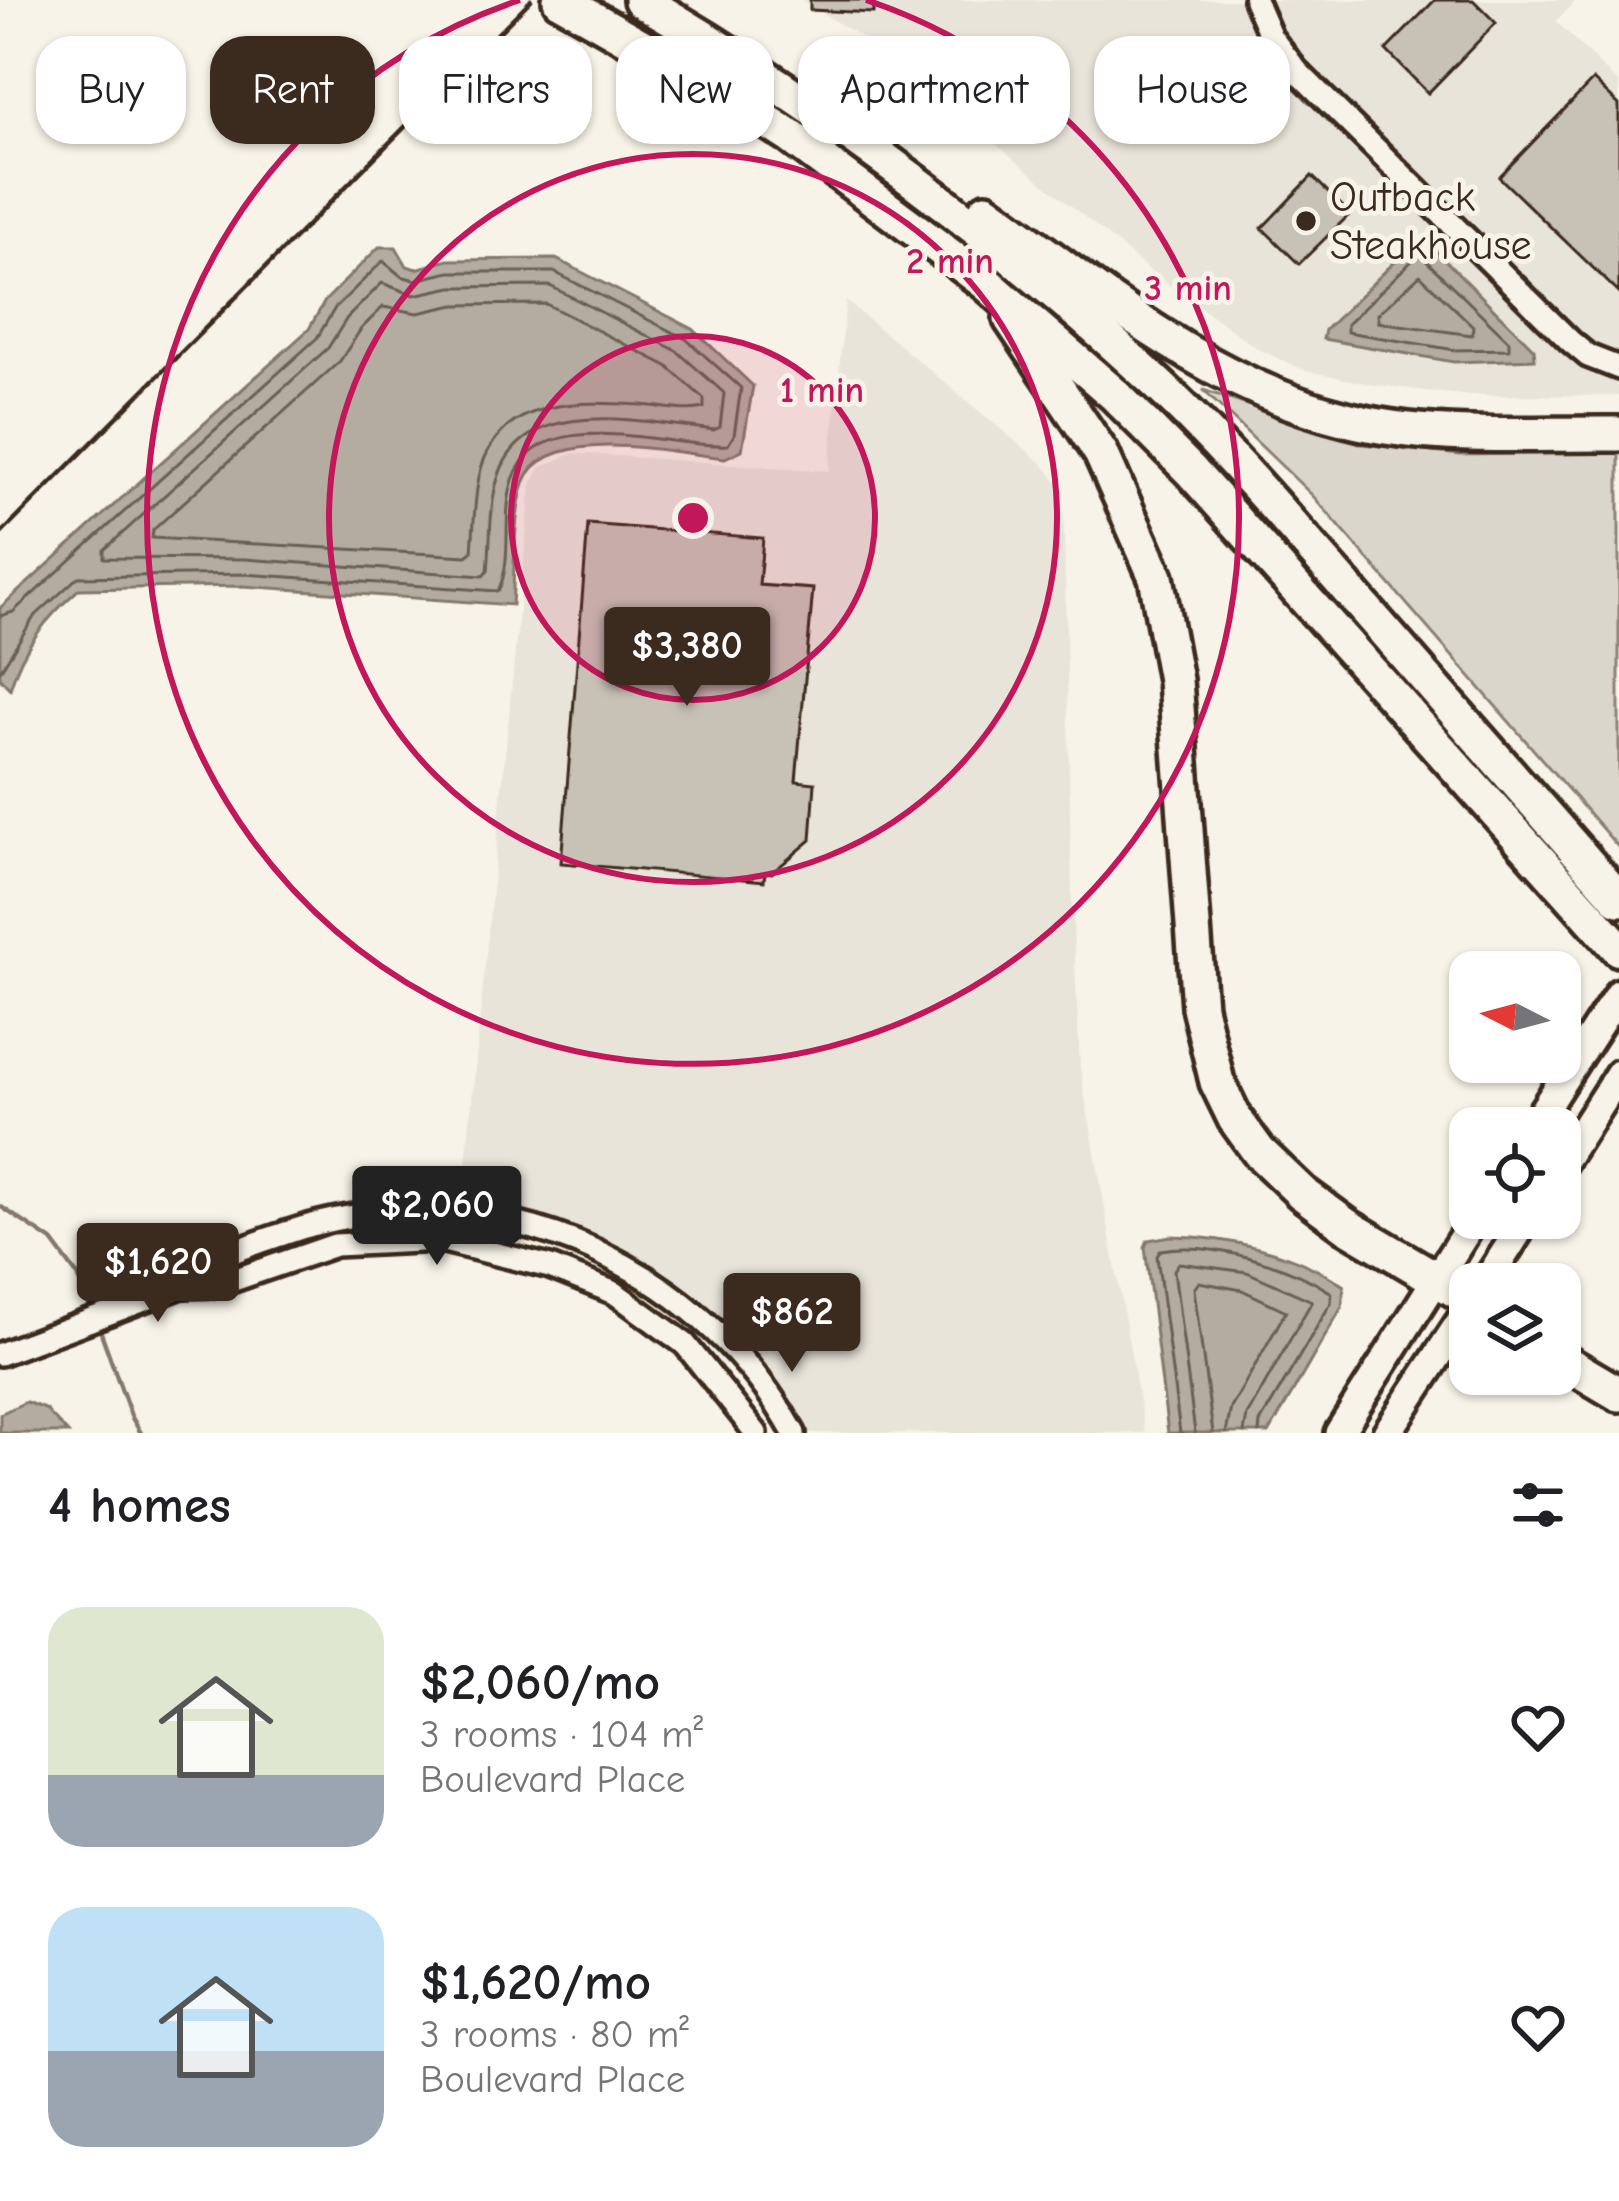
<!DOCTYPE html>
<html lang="en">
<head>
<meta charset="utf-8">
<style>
	body { margin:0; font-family:"Comic Neue",sans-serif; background:#f6f6f6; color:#202124; height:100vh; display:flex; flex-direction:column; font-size:45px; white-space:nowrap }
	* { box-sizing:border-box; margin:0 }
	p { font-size:39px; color:#757577 }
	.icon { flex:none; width:66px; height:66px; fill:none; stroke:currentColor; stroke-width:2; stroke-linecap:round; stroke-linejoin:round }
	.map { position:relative; height:1433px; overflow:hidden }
	.side { display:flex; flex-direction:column; background:#fff; flex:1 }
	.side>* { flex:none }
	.hud { position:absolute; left:36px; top:36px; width:1548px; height:108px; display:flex; gap:24px }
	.needle { width:78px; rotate:276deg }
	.buttons { position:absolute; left:1449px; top:951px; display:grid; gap:24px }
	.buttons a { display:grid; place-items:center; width:132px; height:132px; border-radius:24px; background:#fff; box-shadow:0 3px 9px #0004; font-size:60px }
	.price { position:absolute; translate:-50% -102px; padding:0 27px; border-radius:12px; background:#3b2a1e; color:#fff; font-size:39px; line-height:78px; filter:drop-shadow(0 3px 6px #0008) }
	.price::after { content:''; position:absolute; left:50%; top:72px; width:36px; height:27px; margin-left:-18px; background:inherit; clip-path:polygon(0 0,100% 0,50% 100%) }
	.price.selected { background:#222; color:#fff }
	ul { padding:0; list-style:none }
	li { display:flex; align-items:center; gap:36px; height:300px; padding:0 48px }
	li span { display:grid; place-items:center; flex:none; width:336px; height:240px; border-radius:36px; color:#555 }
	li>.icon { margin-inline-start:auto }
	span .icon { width:144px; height:144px; fill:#fffc; stroke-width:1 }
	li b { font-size:51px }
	h2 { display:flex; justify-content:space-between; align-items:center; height:144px; padding:0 48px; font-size:51px }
	.pill { padding:0 42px; border-radius:36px; background:#fff; box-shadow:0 3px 9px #0004; font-size:42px; line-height:108px }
	.pill.selected { background:#3b2a1e; color:#fff }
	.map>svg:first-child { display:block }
	.built { fill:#e9e4d9 }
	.green { fill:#dbd6cb; stroke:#8b8074; stroke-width:3 }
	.water { fill:#b4aca0; stroke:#84786c; stroke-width:3 }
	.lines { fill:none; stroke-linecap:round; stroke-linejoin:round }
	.shore { stroke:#6b5e52; stroke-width:3 }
	.stream { stroke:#84786c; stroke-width:4.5 }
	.building { fill:#c8c1b6; stroke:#3b2a1e; stroke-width:3 }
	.minor-casing { stroke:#3b2a1e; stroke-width:30 }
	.major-casing { stroke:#3b2a1e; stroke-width:36 }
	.highway-casing { stroke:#3b2a1e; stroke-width:42 }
	.minor { stroke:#f7f3e8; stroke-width:21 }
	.major { stroke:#f7f3e8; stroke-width:27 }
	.highway { stroke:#f7f3e8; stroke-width:33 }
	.rail { stroke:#3b2a1e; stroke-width:4.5 }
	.ring { fill:none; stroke:#c2185b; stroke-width:6 }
	.poi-dot { fill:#3b2a1e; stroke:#f7f3e8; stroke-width:4.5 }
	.labels { text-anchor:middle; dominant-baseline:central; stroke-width:10; stroke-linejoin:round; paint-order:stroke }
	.poi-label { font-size:42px; fill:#3b2a1e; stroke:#f7f3e8; text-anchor:start }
	.centre { fill:#c2185b; stroke:#f7f3e8; stroke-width:6 }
	.ring-label { font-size:36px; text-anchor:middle; font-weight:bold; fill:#c2185b; stroke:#f7f3e8; stroke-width:10; stroke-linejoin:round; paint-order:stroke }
</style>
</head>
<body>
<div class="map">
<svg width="1619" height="1433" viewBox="0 0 1619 1433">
	<rect width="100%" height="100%" fill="#f7f3e8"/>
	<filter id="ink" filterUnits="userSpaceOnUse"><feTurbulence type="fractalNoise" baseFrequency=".00833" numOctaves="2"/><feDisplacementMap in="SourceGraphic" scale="24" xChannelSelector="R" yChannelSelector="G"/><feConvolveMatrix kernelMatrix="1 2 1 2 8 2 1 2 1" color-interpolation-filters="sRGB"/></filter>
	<g filter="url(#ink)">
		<g class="built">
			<polygon points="800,0 1576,0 1556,21 1619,84 1619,396 1460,395 1368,384 1304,370 1258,349 1149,270 879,48"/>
			<polygon points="846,301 1042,463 1063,490 1072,901 1080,1068 1145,1433 801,1433 696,1300 634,1259 553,1227 462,1205 531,485 540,468 573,453 829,471"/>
		</g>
		<polygon class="green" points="1203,390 1362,444 1460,455 1619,452 1619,848 1313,496"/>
		<g class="water">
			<polygon points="1418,239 1425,240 1534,349 1535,359 1454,362 1323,339 1325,330"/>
			<path d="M379 247H396L407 266 416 269 448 260 556 259 693 329 753 386 742 450 725 458C676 453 545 423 524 483 513 516 515 569 512 605L243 586 79 589C47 617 22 647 10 689L0 678V608L309 329 325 301Z"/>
			<path d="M1171 1236C1229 1237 1295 1252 1344 1286L1342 1307 1269 1433H1168L1145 1247 1148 1240Z"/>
			<polygon points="26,1402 45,1409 68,1433 0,1433 0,1414"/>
		</g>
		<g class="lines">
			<g class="shore">
				<polygon points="1419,254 1509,341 1509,349 1455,350 1347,332 1347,324"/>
				<polygon points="1420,275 1473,326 1472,335 1378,322 1378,314"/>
				<path d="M382 283 414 295 452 287 550 286 677 351 724 393 720 427 714 430C649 423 523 392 498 478 489 506 491 541 488 571L483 576 245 559 104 558V550L328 348 347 318Z"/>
				<path d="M546 304 667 366 704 399V408C685 413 660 406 640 405 577 401 496 397 479 477 474 501 474 527 472 552L467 556 152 538 153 530 340 361 361 329 383 307 418 313 455 305Z"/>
				<path d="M0 616 13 612 317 338 335 308 383 261 401 276 415 280 450 272H554L686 339 741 388 734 435 728 445C668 449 539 401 513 480 501 515 514 559 498 591L244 574 78 577 34 617 0 671"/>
				<path d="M1180 1433 1157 1256 1161 1250C1212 1241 1289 1265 1332 1293L1331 1303 1260 1423 1259 1433"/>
				<polyline points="1195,1433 1174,1270 1179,1263 1247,1272 1312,1301 1247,1416 1244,1433"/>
				<polyline points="1213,1433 1194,1289 1199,1282 1242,1290 1286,1311 1231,1408 1226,1433"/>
			</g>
			<g class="stream">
				<polyline points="0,1206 52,1241 78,1276 92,1311"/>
				<polyline points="99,1327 131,1416 141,1433"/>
			</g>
		</g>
		<g class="building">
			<polygon points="810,0 874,0 873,13 810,10"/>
			<polygon points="1435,0 1473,0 1496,23 1428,93 1386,50"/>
			<polygon points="1593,80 1619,105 1619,293 1499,177"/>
			<polygon points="1312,176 1350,214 1299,264 1262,228"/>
			<polygon points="588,524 763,538 759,585 813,589 796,781 815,783 811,840 772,873 765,872 764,881 561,863"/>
		</g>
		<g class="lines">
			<defs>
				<g id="minor">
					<polyline points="1255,0 1271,37 1297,71 1570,341 1588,356 1619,368"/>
					<path d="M182 1286C218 1254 242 1248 286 1233 478 1167 697 1257 794 1433"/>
					<polyline points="0,1354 182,1286 219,1285 335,1245 440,1240 550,1267 615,1293 685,1344 756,1433"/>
				</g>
				<g id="major">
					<polyline points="1532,1128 1619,993"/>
					<polyline points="1560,1166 1619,1074"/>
					<polyline points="1485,1284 1527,1218"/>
					<polyline points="1339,1433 1475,1218"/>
					<polyline points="1387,1433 1470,1307"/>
				</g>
				<g id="highway">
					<polyline points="560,0 705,82 790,136 986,283 1115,395 1191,471 1619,949"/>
					<path d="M641 0C824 107 995 234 1151 378 1217 439 1278 510 1337 577 1432 684 1524 792 1619 899"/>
					<path d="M986 210C1101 293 1205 384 1346 419 1433 441 1530 433 1619 434"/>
					<polyline points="1011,319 1101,453 1156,577 1175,680 1199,1007 1217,1082 1235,1119 1259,1152 1302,1193 1347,1226 1470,1299"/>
					<polyline points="1560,1359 1619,1394"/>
				</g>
			</defs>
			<use href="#minor" class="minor-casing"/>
			<use href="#major" class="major-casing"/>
			<use href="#highway" class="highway-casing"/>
			<use href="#minor" class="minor"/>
			<use href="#major" class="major"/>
			<use href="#highway" class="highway"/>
			<polyline class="rail" points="0,535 531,0"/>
		</g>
	</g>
	<circle cx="693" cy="518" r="182" fill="#c2185b" fill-opacity=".12"/>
	<g class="ring">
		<circle cx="693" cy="518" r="182"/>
		<circle cx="693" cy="518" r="364"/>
		<path d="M866 0A546 546 0 1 1 520 0"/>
	</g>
	<circle class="poi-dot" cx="1306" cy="221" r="12"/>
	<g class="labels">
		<g class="poi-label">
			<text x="1330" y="197">Outback<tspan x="1330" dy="48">Steakhouse</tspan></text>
		</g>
	</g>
	<circle cx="693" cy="518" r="18" class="centre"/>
	<g class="ring-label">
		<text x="950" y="273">2 min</text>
		<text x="1188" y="300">3 min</text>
		<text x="822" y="402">1 min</text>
	</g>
</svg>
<div class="buttons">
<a><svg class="needle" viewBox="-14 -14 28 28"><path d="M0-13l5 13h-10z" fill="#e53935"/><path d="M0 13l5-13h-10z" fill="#757577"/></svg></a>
<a><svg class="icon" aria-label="locate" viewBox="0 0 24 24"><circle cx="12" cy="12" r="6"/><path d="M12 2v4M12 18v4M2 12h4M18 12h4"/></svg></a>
<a><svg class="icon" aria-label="layers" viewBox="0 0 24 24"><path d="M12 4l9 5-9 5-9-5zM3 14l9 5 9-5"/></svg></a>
</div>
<b class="price" style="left:687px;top:709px">$3,380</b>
<b class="price selected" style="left:437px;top:1268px">$2,060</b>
<b class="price" style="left:158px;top:1325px">$1,620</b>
<b class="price" style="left:792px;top:1375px">$862</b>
<div class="hud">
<a class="pill">Buy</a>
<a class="pill selected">Rent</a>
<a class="pill">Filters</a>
<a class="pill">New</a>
<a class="pill">Apartment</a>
<a class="pill">House</a>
</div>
</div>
<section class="side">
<h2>4 homes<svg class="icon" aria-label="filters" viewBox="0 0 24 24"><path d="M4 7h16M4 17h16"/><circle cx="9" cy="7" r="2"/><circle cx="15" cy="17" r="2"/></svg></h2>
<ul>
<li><span style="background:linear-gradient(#dfe7d0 70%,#9aa5b1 0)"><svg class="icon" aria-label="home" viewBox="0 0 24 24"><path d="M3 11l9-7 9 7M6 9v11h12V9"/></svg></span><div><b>$2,060/mo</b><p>3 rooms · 104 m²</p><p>Boulevard Place</p></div><svg class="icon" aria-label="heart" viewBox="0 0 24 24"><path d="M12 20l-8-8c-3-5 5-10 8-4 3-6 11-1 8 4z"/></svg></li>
<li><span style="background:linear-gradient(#bfe0f5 60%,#9aa5b1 0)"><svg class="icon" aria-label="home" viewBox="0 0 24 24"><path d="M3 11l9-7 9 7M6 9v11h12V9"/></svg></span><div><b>$1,620/mo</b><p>3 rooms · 80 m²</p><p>Boulevard Place</p></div><svg class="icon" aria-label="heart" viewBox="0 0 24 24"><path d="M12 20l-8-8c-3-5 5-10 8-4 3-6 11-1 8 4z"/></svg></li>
</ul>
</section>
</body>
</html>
